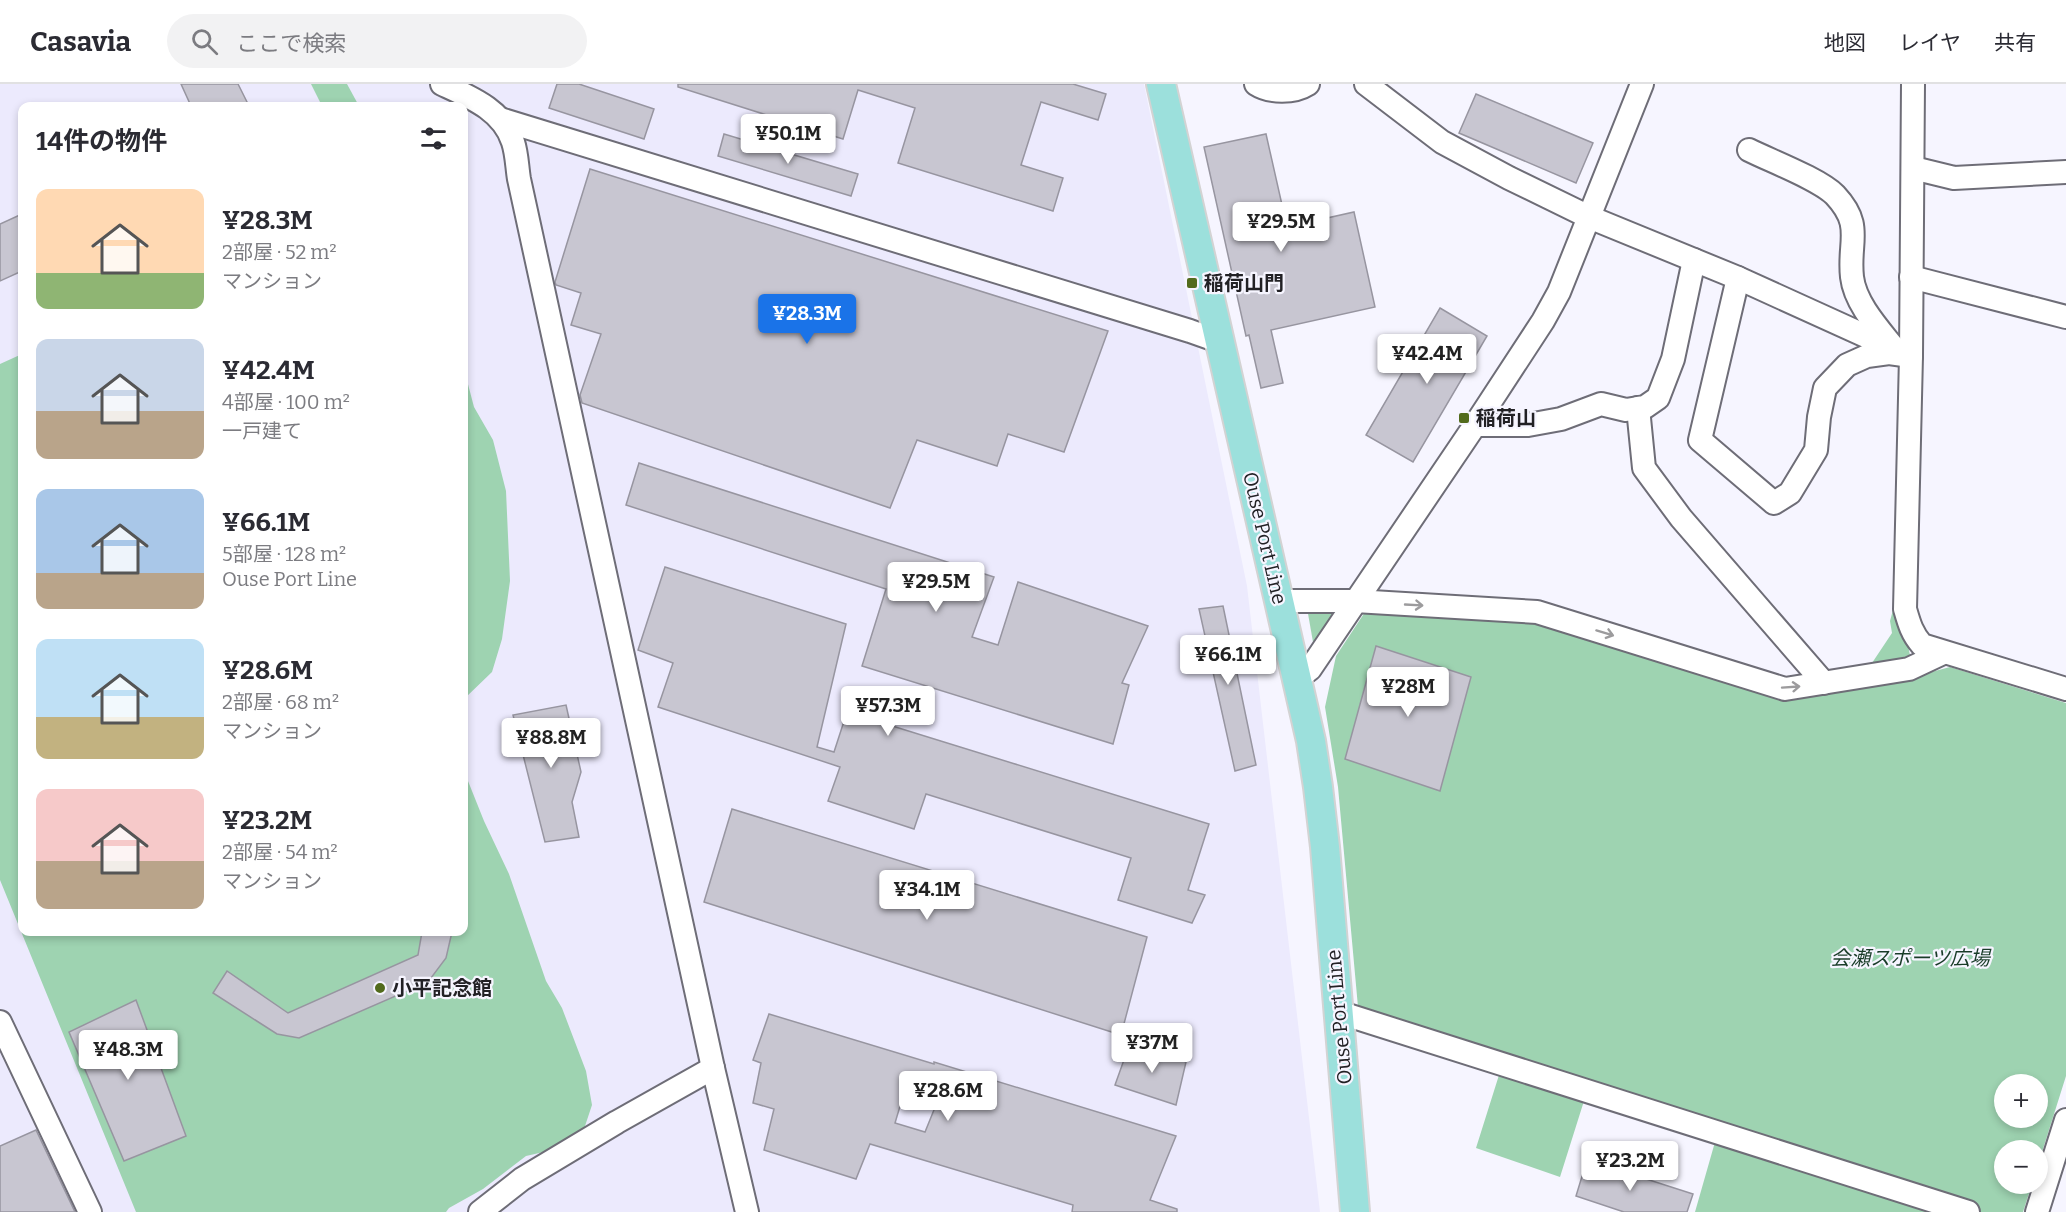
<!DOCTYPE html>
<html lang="ja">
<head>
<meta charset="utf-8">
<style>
	body { margin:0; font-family:Bitter,"Noto Sans JP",serif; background:#f2f2f3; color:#2b2b33; height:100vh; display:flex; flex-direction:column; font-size:22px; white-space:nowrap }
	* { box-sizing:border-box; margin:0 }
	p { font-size:20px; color:#7c7c81 }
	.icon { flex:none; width:33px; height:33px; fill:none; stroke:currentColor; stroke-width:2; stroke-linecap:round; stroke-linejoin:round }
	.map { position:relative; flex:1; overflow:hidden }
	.details { position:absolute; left:18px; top:18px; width:450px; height:834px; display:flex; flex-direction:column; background:#fff; border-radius:12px; box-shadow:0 3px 9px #0003 }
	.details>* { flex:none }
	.controls { position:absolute; left:1994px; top:990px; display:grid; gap:12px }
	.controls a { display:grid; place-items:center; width:54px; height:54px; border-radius:50%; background:#fff; box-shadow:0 3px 9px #0003; font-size:30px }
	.price { position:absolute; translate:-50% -51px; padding:0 14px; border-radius:6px; background:#fff; color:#222; font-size:20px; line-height:39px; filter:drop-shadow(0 2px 3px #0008) }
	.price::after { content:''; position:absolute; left:50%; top:36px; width:18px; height:14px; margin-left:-9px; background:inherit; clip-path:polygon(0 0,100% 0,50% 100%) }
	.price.active { background:#1a73e8; color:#fff }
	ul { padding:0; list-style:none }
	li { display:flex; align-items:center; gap:18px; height:150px; padding:0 18px }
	li span { display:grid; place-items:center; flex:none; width:168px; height:120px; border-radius:12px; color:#555 }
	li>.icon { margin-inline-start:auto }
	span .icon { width:72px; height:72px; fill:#fffc; stroke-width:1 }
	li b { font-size:26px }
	h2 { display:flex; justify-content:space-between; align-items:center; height:72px; padding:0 18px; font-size:26px }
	header { display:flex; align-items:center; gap:36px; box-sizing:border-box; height:84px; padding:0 30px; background:#fff; border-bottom:2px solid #e1e1e2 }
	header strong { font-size:28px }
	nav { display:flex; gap:33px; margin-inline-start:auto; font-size:21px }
	.search { width:420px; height:54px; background:#f2f2f3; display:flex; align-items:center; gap:15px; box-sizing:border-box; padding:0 21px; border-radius:33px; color:#7c7c81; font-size:22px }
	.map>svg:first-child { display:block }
	.built { fill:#eceafd; fill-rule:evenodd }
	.green { fill:#9ed3b1; fill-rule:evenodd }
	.building { fill:#c8c6d1; stroke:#9795a0; stroke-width:1.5; fill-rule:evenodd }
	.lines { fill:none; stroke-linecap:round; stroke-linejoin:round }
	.minor-casing { stroke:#6e6d77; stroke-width:26 }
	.major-casing { stroke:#d3d3d3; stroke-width:32 }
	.minor { stroke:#fff; stroke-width:22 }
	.major { stroke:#9ce0dc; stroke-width:28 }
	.oneway { stroke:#9c9b9d }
	.poi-dot { fill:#526b1c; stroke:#f6f5ff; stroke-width:2 }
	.labels { text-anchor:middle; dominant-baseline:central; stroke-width:4.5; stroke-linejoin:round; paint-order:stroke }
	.poi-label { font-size:20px; font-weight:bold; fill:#222125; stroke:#f6f5ff; text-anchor:start }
	.street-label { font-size:20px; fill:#222125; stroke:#f6f5ff }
	.park-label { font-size:20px; font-style:italic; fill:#193c28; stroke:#f6f5ff }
</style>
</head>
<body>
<header>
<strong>Casavia</strong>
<div class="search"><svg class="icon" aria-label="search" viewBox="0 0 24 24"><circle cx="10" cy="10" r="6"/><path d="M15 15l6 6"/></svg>ここで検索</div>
<nav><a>地図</a><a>レイヤ</a><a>共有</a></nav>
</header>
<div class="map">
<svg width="2066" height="1128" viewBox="0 0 2066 1128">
	<rect width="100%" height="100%" fill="#f6f5ff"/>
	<path class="built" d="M0 0H1144L1247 502 1320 1128H0ZM22 22H464V848H22Z"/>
	<g class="green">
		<polygon points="311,0 347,0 359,22 322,22"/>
		<polygon points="22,270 22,848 464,848 464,687 484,737 509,790 546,897 562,924 586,987 592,1021 581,1054 548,1067 526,1072 483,1105 449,1124 446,1128 136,1128 0,796 0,280"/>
		<polygon points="464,285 474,323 493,356 506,407 510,497 502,555 492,588 464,615"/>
		<polygon points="1307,524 1331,527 1332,532 1317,557 1313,558"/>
		<polygon points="1900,524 1911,576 1868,585 1892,549 1890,537 1893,526"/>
		<path d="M1367 525 1537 534 1784 613 1909 594 1950 583 2066 619V992L2037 1084V1066H2004V1100H2032L2023 1128H1695L1719 1044 1589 1001 1560 1093 1476 1064 1505 972 1358 923 1338 703 1325 623 1336 572ZM2004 1000H2037V1034H2004Z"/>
	</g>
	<g class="building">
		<polygon points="181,0 238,0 249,22 191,22"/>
		<polygon points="557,0 579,0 654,25 644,55 549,24"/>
		<polygon points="678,0 1073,0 1106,10 1098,36 1041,18 1021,81 1063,94 1053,127 898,79 915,24 858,6 843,55 678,3"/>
		<polygon points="1476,10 1593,59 1576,99 1459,49"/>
		<polygon points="724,50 858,90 851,112 718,72"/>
		<polygon points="1266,50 1287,143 1354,128 1375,223 1271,246 1283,299 1261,304 1249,251 1246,252 1204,63"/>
		<polygon points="590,85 1108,247 1064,368 1008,350 997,382 917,356 890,424 582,319 580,311 601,250 571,241 581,209 556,201 555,198"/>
		<polygon points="22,130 22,187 0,197 0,140"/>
		<polygon points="1440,224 1487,252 1413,378 1366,351"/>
		<polygon points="639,379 994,493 972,553 998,561 1018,498 1148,542 1122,599 1129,601 1113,660 862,582 886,505 626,421"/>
		<polygon points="665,483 846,540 817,663 834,668 847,628 1209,740 1188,806 1205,811 1192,839 1118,816 1131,774 926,710 914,745 828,717 840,683 658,623 673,579 638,566"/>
		<polygon points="1223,522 1256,681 1235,687 1199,525"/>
		<polygon points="1376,562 1471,593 1440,707 1345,675"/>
		<polygon points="566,621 581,688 572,718 579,753 545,758 513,631"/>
		<polygon points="732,725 1147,853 1121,951 704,818"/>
		<polygon points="422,848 452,848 446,874 428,898 299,954 277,950 213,909 227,887 288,929 418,871"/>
		<polygon points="136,916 186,1052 124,1077 69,948"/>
		<path d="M769 930 934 980V978L1176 1052 1150 1116 1177 1125V1128H1072L1073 1121 870 1060 856 1095 764 1066 774 1025 753 1019 761 979 753 976ZM906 1002 940 1011 925 1048 895 1039Z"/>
		<polygon points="1130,959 1186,978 1176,1021 1115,1001"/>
		<polygon points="36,1046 75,1128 0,1128 0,1062"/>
		<polygon points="1587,1076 1693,1110 1687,1128 1624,1128 1576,1112"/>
	</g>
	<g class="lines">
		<defs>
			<g id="minor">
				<path d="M442 0C470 13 503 26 513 58 517 70 517 83 519 95L713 984 747 1128"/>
				<path d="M1256 0C1270 9 1294 9 1308 0"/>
				<polyline points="1366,0 1442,58 1509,94 1589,133 1738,194 1700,356 1774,419 1790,409 1816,366 1819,333 1825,304 1847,281 1867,272 1889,269 1911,272"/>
				<path d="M1913 0 1911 272 1905 525C1909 539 1912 550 1922 561L2066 605"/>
				<polyline points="500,35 1190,247 1221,258"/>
				<path d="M1749 66C1771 77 1819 95 1835 111 1864 142 1848 157 1852 193 1855 219 1878 244 1894 264"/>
				<polyline points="1913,84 1954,94 2066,88"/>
				<polyline points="1911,193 2066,233"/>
				<polyline points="1738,194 1890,263"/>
				<polyline points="1638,324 1644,384 1681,434 1824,599"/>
				<polyline points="1475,341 1528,341 1561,335 1601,320 1626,326 1638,324 1645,323 1658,314 1673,275 1694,176"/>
				<polyline points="1279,517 1355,517 1537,528 1785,605 1909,585 1943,569"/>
				<polyline points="1297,595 1310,585 1475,341 1543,237 1559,208 1642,0"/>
				<polyline points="1338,928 1968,1128"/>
				<polyline points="0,938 90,1128"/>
				<polyline points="480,1128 522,1095 617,1038 713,984"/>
				<polyline points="2037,1128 2066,1036"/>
			</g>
			<polyline id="major" points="1161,0 1311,657 1318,703 1325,763 1355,1128"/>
		</defs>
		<use href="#minor" class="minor-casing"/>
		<use href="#major" class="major-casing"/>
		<use href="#minor" class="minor"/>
		<use href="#major" class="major"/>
	</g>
	<defs><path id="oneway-shaft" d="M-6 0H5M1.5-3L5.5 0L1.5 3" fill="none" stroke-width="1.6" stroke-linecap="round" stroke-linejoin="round" transform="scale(1.5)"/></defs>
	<g class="oneway">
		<use href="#oneway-shaft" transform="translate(1414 521) rotate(3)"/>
		<use href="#oneway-shaft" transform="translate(1605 549) rotate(17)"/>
		<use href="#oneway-shaft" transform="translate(1791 603) rotate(-4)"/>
	</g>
	<g class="poi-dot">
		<rect x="1186" y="193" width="12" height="12" rx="3"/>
		<rect x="1458" y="328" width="12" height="12" rx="3"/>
		<circle cx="380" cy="904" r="6"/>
	</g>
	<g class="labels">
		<g class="poi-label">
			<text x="1204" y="199">稲荷山門</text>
			<text x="1476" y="334">稲荷山</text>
			<text x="392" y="904">小平記念館</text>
		</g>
		<g class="street-label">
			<text transform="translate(1265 454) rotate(77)">Ouse Port Line</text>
			<text transform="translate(1339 933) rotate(-95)">Ouse Port Line</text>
		</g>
		<g class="park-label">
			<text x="1910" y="874">会瀬スポーツ広場</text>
		</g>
	</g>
</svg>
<div class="controls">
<a>+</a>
<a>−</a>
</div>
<b class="price" style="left:788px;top:81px">¥50.1M</b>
<b class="price" style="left:1281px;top:169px">¥29.5M</b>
<b class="price active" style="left:807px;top:261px">¥28.3M</b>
<b class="price" style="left:1427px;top:301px">¥42.4M</b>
<b class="price" style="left:936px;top:529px">¥29.5M</b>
<b class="price" style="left:1228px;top:602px">¥66.1M</b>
<b class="price" style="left:1408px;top:634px">¥28M</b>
<b class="price" style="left:888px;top:653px">¥57.3M</b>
<b class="price" style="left:551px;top:685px">¥88.8M</b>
<b class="price" style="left:927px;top:837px">¥34.1M</b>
<b class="price" style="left:1152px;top:990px">¥37M</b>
<b class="price" style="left:128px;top:997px">¥48.3M</b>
<b class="price" style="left:948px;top:1038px">¥28.6M</b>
<b class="price" style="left:1630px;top:1108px">¥23.2M</b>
<section class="details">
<h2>14件の物件<svg class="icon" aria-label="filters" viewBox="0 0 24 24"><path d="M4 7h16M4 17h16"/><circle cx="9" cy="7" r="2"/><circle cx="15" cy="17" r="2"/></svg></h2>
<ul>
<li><span style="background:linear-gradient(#ffd9b3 70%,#8fb573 0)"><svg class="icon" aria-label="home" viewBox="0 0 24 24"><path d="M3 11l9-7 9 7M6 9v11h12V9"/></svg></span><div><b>¥28.3M</b><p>2部屋 · 52 m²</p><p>マンション</p></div></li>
<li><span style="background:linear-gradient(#c9d6e8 60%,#b9a48a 0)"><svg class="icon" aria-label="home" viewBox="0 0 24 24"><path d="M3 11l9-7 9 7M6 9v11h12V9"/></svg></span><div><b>¥42.4M</b><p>4部屋 · 100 m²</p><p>一戸建て</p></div></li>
<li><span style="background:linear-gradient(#a9c7e8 70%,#b9a48a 0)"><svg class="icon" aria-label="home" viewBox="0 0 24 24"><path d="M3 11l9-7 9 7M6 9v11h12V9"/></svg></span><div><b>¥66.1M</b><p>5部屋 · 128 m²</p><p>Ouse Port Line</p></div></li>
<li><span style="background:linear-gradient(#bfe0f5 65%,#c2b280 0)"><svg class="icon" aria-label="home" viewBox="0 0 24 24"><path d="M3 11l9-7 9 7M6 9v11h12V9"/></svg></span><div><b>¥28.6M</b><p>2部屋 · 68 m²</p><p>マンション</p></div></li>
<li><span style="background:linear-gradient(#f6c9c9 60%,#b9a48a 0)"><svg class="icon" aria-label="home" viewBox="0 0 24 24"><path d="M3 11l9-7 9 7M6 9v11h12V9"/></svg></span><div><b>¥23.2M</b><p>2部屋 · 54 m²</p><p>マンション</p></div></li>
</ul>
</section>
</div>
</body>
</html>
